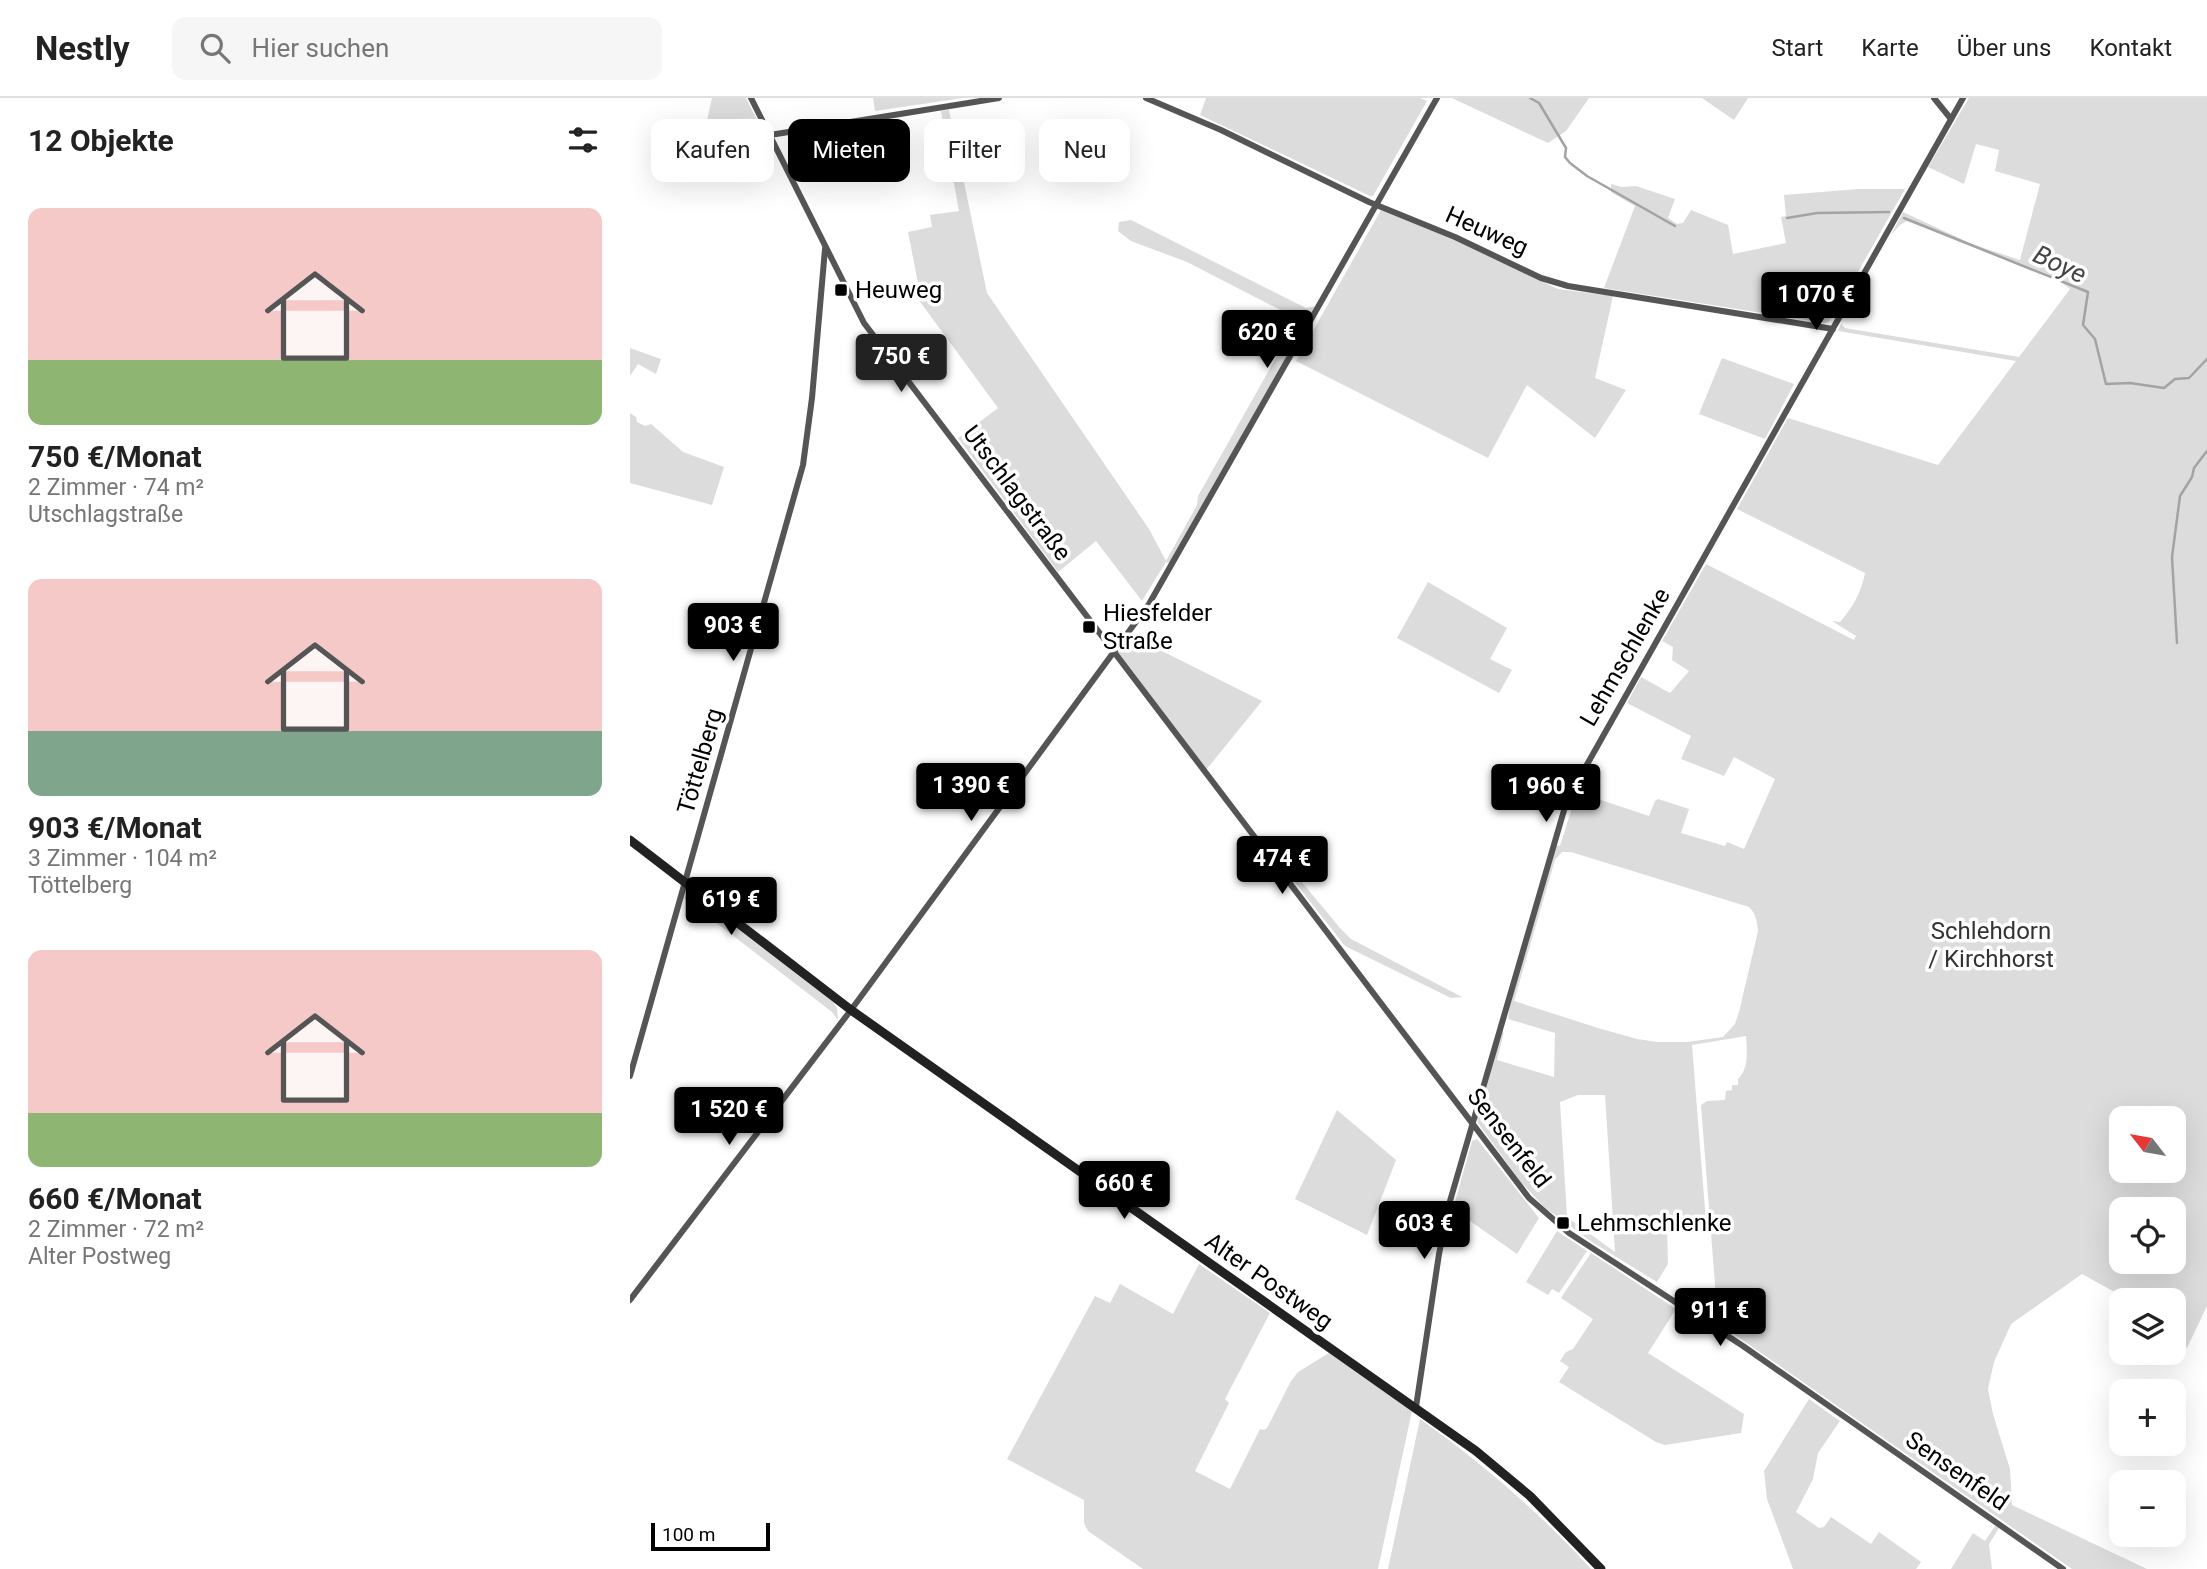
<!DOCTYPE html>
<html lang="de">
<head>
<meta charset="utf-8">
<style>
	body { margin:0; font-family:Roboto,sans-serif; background:#f6f6f6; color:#222; height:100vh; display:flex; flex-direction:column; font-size:26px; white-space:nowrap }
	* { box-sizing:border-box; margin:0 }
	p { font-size:23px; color:#767676 }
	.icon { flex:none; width:38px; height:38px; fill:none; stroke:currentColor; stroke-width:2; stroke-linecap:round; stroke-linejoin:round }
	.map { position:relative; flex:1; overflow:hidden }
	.drawer { display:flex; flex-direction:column; background:#fff; width:630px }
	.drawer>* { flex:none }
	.banner { position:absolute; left:21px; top:21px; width:665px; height:63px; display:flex; gap:14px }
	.needle { width:46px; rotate:301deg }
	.fabs { position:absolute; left:1479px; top:1008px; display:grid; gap:14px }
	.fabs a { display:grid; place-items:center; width:77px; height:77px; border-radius:14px; background:#fff; box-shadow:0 7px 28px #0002; font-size:35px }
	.scale { position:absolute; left:21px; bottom:18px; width:119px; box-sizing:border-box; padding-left:7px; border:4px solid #000; border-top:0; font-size:19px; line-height:24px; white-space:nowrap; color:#000; -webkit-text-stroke:5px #fff; paint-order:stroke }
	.price { position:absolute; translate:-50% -60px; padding:0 16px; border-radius:7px; background:#000; color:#fff; font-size:23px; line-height:46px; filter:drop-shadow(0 2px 4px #0008) }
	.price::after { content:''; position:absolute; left:50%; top:42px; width:21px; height:16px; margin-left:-10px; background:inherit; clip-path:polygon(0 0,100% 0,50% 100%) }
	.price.current { background:#222; color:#fff }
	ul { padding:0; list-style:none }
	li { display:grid; align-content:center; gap:14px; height:371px; padding:0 28px }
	li span { display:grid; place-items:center; height:217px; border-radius:14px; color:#555 }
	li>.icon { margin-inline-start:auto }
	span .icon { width:126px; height:126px; fill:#fffc; stroke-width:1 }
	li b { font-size:30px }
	h2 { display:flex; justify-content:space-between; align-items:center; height:84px; padding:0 28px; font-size:30px }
	.tag { padding:0 24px; border-radius:14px; background:#fff; box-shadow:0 7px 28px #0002; font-size:24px; line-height:63px }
	.tag.current { background:#000; color:#fff }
	header { display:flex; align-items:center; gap:42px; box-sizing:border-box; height:98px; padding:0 35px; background:#fff; border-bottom:2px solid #e0e0e0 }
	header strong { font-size:33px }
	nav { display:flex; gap:38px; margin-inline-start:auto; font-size:24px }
	.search { width:490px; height:63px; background:#f6f6f6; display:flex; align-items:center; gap:18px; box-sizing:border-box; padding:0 24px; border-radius:14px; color:#767676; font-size:26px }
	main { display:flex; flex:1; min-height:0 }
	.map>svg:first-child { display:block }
	.green { fill:#dcdcdc; fill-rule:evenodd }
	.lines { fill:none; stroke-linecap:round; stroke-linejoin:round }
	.stream { stroke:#a3a3a3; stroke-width:2.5 }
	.street { stroke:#555; stroke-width:6 }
	.secondary { stroke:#222; stroke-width:9 }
	.poi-dot { fill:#000; stroke:#fff; stroke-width:2.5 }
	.labels { text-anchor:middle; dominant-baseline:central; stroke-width:7; stroke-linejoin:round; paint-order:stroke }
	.street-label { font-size:24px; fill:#000; stroke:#fff }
	.poi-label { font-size:24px; fill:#000; stroke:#fff; text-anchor:start }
	.park-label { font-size:24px; fill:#333; stroke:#fff }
	.water-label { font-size:26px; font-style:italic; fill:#444; stroke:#fff }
</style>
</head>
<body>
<header>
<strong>Nestly</strong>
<div class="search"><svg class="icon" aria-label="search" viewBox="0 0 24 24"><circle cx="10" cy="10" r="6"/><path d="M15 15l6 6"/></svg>Hier suchen</div>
<nav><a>Start</a><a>Karte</a><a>Über uns</a><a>Kontakt</a></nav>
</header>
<main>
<section class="drawer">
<h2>12 Objekte<svg class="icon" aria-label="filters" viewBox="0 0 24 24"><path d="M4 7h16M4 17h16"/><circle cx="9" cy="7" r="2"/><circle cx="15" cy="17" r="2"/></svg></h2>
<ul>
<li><span style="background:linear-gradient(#f6c9c9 70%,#8fb573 0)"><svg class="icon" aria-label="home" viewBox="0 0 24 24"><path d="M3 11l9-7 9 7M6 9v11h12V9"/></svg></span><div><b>750 €/Monat</b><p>2 Zimmer · 74 m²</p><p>Utschlagstraße</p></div></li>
<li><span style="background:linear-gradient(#f6c9c9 70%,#7fa58c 0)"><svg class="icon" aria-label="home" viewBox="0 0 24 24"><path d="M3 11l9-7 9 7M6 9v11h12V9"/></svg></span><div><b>903 €/Monat</b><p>3 Zimmer · 104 m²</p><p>Töttelberg</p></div></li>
<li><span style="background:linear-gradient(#f6c9c9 75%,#8fb573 0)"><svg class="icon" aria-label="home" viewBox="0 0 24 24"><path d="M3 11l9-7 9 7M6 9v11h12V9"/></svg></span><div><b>660 €/Monat</b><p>2 Zimmer · 72 m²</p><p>Alter Postweg</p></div></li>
</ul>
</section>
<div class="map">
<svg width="1577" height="1471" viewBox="0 0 1577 1471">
	<rect width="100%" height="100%" fill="#fff"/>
	<g class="green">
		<polygon points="82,0 116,0 144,55 73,41"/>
		<polygon points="243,0 333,0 245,13"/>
		<polygon points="576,0 790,0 797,3 743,98 740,98 570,17"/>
		<polygon points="822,0 959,0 936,33 918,45"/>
		<polygon points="1072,0 1118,0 1104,22"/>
		<path d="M1339 0H1577V1208L1557 1250 1544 1238V1202H1499L1452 1176 1381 1226 1364 1264 1358 1291 1363 1316 1380 1371 1382 1407 1517 1471H1442L1088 1225 1071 1007 1077 1003 1095 1002 1096 993 1102 992V987H1108V981C1119 971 1117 953 1116 938L1062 947 1076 1124 1037 1126 1038 1166 1027 1184 962 1144 914 1109 890 1083 848 1025 847 1020 870 936 874 934 867 962 924 979 925 935 878 921 880 906 926 747 930 748 947 694 1019 718 1025 703 1028 701 1059 711 1051 735 1095 748 1097 744 1114 751 1145 681 1104 659 1094 678 1051 661 1061 638 997 605 1011 579 1040 595 1059 573 1042 562 1043 549 1032 543 1076 466 1224 542 1226 538 1202 523 1210 524C1223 509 1231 495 1235 475L1107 411 1158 320 1308 367 1386 263 1208 233 1211 226 1215 230 1389 259 1440 191 1431 184 1277 123 1270 127 1261 137 1273 114 1342 146 1390 162 1410 86 1365 73 1369 52 1346 46 1334 86 1298 69ZM932 754H941L1119 809C1126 816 1127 823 1128 833L1109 914 1105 926 1093 939 1057 944H1028L1007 941 968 930 884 903 925 762ZM948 997H975L985 1154 937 1119 930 1004ZM1491 1020H1544V1073H1491ZM1491 1111H1544V1164H1491Z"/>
		<polygon points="319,12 357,195 519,431 536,463 567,407 568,398 668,221 557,164 501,143 488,133 489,124 501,122 676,210 685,208 540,465 536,464 512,503 466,443 428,474 328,340 368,310 280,190 288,185 278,134 302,129 300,117 329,113 311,13"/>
		<polygon points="981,86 992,89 1006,88 1045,101 1038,120 1047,126 1053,125 1061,112 1098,127 1103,156 1156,145 1151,119 1156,118 1154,97 1228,91 1275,91 1204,216 1199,224 1195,225 974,190 1005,108 981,94"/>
		<polygon points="751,112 797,129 928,191 983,198 965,280 996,292 965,340 897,287 858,360 666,263"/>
		<polygon points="0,250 31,261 26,276 8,266 0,278"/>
		<polygon points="1092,260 1164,286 1135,341 1069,316"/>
		<polygon points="0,315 6,319 7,324 15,328 21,326 53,354 94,369 82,407 0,385"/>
		<polygon points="798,484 877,530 860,561 882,572 869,595 767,540"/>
		<polygon points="500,537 632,603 576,672 486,556"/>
		<polygon points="651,759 710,830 721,841 832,899 821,900 715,848 648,763"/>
		<polygon points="57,796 64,797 203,904 207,910 208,922 202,914 54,800"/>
		<polygon points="707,1012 766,1062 737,1137 665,1101"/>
		<polygon points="847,1041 909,1120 887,1156 823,1111 842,1043"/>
		<polygon points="927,1133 957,1153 929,1195 922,1191 918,1197 896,1184"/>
		<polygon points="961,1155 1046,1211 1018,1255 1114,1316 1111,1335 1035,1347 1026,1344 929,1284 939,1269 930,1263 936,1254 943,1251 963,1221 931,1200"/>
		<polygon points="569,1166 640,1215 595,1301 599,1305 565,1373 600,1391 630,1331 634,1332 637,1330 661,1283 668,1274 699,1255 782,1313 748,1471 513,1471 458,1433 454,1425 454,1402 377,1361 465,1198 480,1205 490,1186 543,1216"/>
		<polygon points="1179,1301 1210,1323 1188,1355 1183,1381 1166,1414 1189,1430 1194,1429 1201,1419 1241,1446 1249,1434 1291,1464 1286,1471 1163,1471 1137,1401 1134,1373"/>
		<path d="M790 1321C852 1365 909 1414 961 1471H758Z"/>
		<polygon points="1365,1428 1369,1430 1359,1446 1362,1471 1321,1471 1343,1435 1355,1443"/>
	</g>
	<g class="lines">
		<g class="stream">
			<polyline points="900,0 909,5 936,50 935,59 940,65 957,78 1045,128"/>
			<polyline points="1157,120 1187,115 1259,114"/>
			<polyline points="1274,120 1458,194 1453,227 1465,241 1476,286 1500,285 1534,290 1545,281 1559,280 1577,261"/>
			<polyline points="1547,545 1542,459 1550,398 1562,379 1564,370 1577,353"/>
		</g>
		<g class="street">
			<polyline points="121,0 234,225 899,1100 939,1135 1113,1248 1433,1471"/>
			<polyline points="516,0 591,32 739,104 825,139 911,180 938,188 1203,231"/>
			<polyline points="1304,0 1321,21"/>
			<polyline points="140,37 369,0"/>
			<polyline points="0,978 173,367 182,300 195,151"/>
			<polyline points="0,1202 221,912 519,506 807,0"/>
			<polyline points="786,1309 809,1156 820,1103 937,702 1333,0"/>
		</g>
		<polyline class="secondary" points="0,742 221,912 846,1353 900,1398 971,1471"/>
	</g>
	<g class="poi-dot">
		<rect x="204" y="185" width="14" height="14" rx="3.5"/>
		<rect x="452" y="522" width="14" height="14" rx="3.5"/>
		<rect x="926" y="1118" width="14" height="14" rx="3.5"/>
	</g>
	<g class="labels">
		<g class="street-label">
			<text transform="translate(857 133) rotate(24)">Heuweg</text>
			<text transform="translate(387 395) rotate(53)">Utschlagstraße</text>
			<text transform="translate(995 559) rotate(-60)">Lehmschlenke</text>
			<text transform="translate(70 663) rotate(-74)">Töttelberg</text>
			<text transform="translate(879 1040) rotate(52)">Sensenfeld</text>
			<text transform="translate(639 1183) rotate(35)">Alter Postweg</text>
			<text transform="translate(1327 1373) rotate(35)">Sensenfeld</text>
		</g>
		<g class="poi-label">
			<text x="225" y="192">Heuweg</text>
			<text x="473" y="515">Hiesfelder<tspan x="473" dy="28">Straße</tspan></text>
			<text x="947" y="1125">Lehmschlenke</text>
		</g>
		<g class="park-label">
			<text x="1361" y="833">Schlehdorn<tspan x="1361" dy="28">/ Kirchhorst</tspan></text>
		</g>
		<g class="water-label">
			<text transform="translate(1430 166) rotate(25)">Boye</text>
		</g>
	</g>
</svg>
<div class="fabs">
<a><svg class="needle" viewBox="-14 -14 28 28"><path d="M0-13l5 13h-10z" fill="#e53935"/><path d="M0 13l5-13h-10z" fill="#767676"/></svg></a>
<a><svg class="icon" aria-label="locate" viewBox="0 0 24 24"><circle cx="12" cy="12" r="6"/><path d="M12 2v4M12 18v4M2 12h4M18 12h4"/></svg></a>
<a><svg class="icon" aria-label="layers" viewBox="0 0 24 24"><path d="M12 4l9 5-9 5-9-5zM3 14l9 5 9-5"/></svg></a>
<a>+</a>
<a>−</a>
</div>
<div class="scale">100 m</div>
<b class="price" style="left:1186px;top:234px">1 070 €</b>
<b class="price" style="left:637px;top:272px">620 €</b>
<b class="price current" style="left:271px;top:296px">750 €</b>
<b class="price" style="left:103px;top:565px">903 €</b>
<b class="price" style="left:341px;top:725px">1 390 €</b>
<b class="price" style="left:916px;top:726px">1 960 €</b>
<b class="price" style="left:652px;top:798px">474 €</b>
<b class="price" style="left:101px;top:839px">619 €</b>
<b class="price" style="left:99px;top:1049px">1 520 €</b>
<b class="price" style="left:494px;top:1123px">660 €</b>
<b class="price" style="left:794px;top:1163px">603 €</b>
<b class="price" style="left:1090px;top:1250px">911 €</b>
<div class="banner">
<a class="tag">Kaufen</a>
<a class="tag current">Mieten</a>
<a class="tag">Filter</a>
<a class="tag">Neu</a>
</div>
</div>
</main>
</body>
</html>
